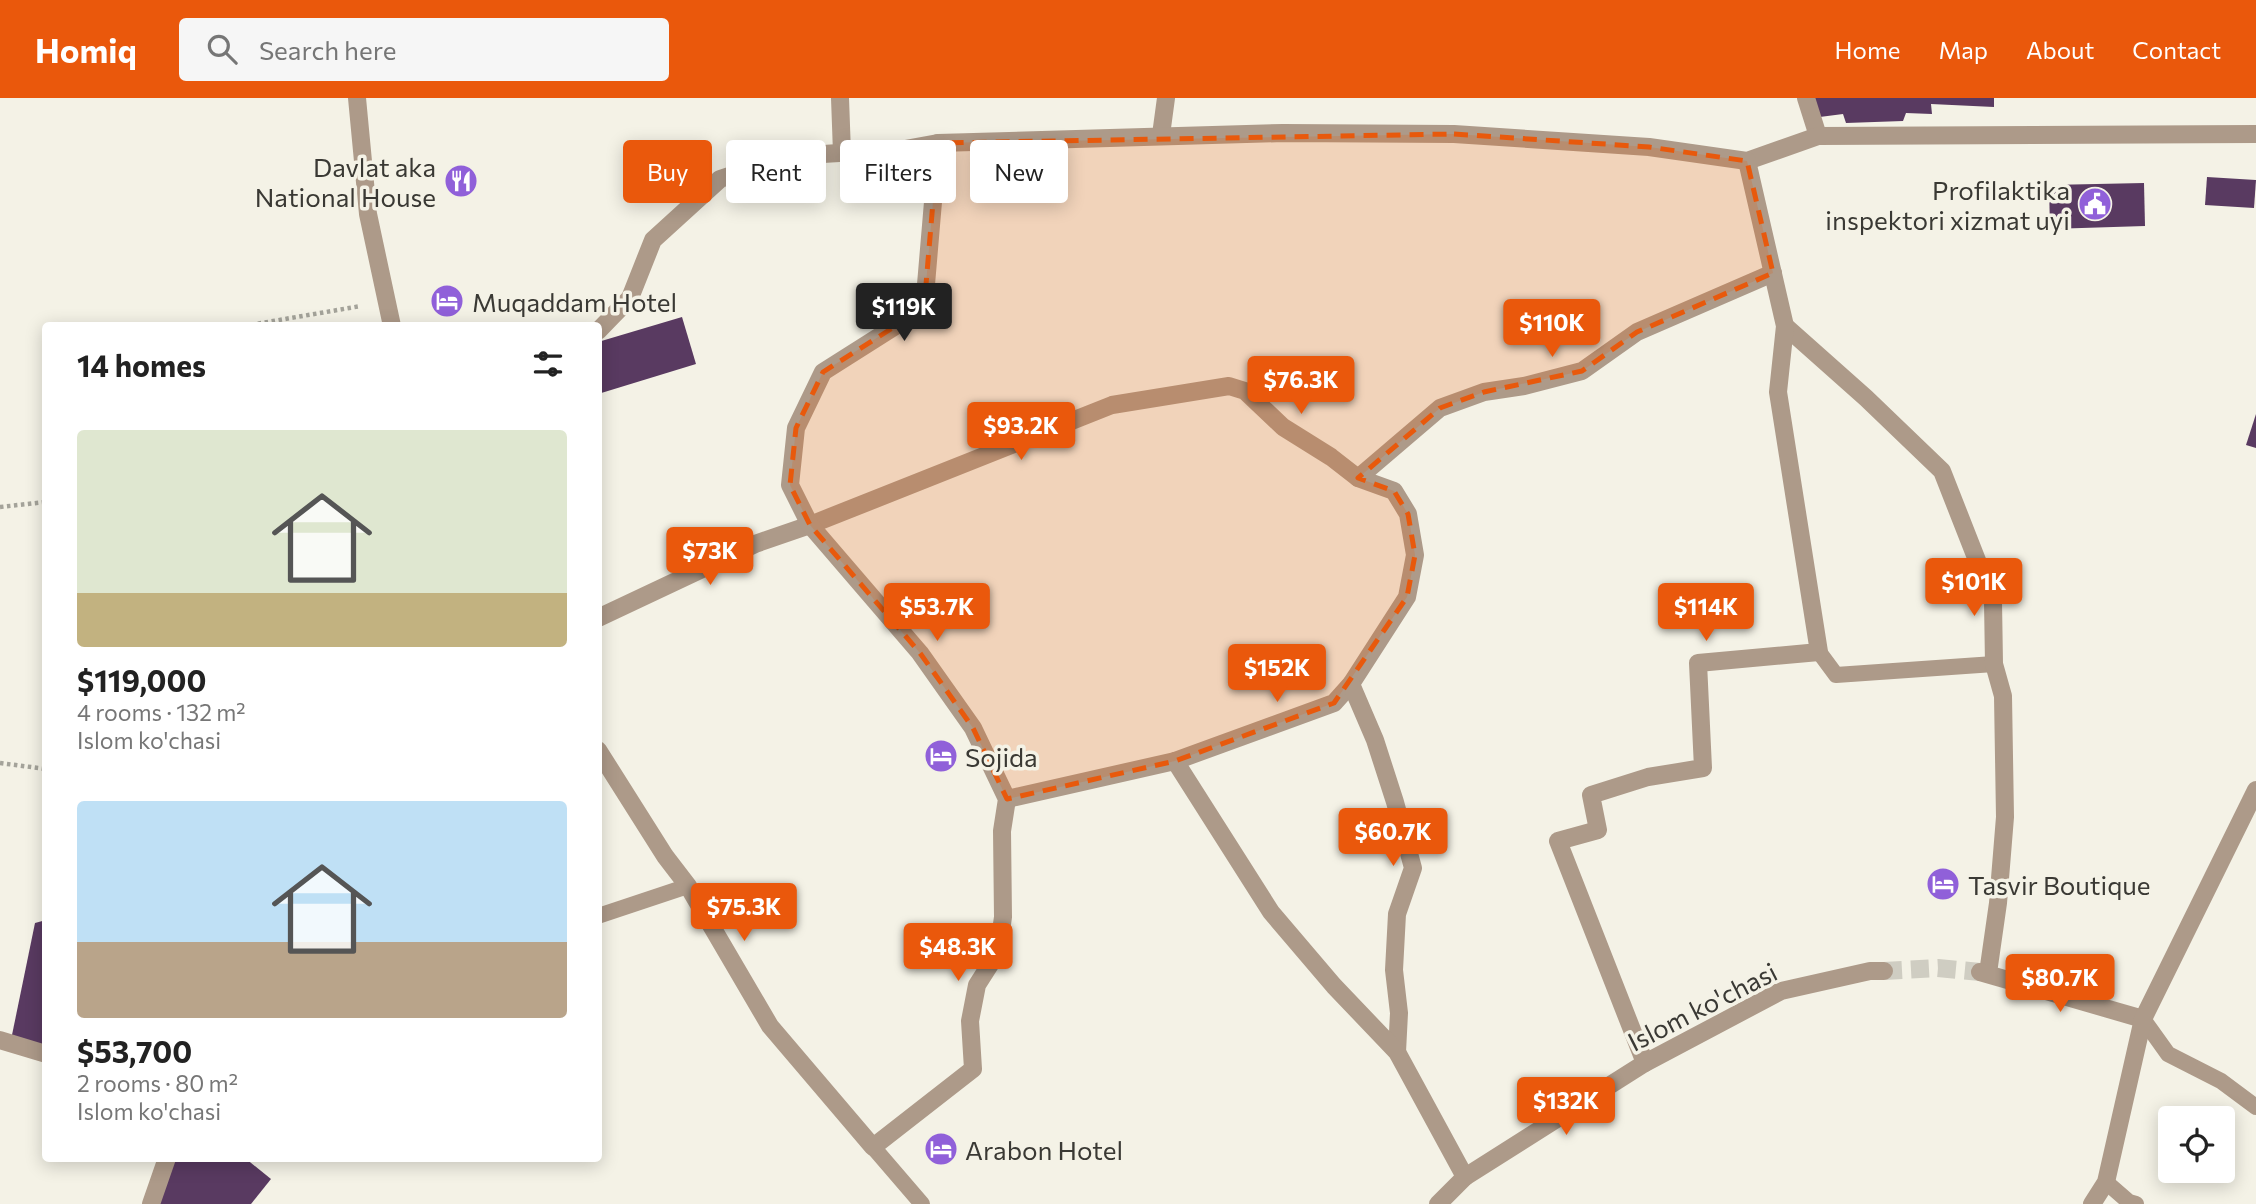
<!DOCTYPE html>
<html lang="en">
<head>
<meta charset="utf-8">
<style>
	body { margin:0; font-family:Commissioner,sans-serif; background:#f6f6f6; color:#222; height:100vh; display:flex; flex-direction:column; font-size:26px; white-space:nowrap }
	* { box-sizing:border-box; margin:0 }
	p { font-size:23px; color:#767676 }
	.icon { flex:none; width:38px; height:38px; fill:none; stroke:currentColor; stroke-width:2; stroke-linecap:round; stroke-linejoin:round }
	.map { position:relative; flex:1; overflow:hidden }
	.side { position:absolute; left:42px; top:224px; width:560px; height:840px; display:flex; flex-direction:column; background:#fff; border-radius:7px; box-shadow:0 4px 18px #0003 }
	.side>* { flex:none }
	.top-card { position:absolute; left:623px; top:42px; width:665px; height:63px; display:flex; gap:14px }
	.controls { position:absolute; left:2158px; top:1008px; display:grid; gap:14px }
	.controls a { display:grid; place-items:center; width:77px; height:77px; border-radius:7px; background:#fff; box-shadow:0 4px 18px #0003; font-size:35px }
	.price { position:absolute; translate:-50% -60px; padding:0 16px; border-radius:7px; background:#ea580c; color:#fff; font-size:23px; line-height:46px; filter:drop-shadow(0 2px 4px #0008) }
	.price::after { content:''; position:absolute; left:50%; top:42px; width:21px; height:16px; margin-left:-10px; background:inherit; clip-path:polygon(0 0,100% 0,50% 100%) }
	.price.active { background:#222; color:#fff }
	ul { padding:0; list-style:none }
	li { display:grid; align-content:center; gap:14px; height:371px; padding:0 35px }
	li span { display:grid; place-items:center; height:217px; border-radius:7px; color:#555 }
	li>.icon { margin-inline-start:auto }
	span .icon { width:126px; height:126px; fill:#fffc; stroke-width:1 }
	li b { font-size:30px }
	h2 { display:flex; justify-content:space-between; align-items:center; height:84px; padding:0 35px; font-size:30px }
	.tag { padding:0 24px; border-radius:7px; background:#fff; box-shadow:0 4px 18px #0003; font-size:24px; line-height:63px }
	.tag.active { background:#ea580c; color:#fff }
	header { display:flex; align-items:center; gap:42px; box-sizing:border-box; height:98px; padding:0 35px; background:#ea580c; color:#fff }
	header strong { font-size:33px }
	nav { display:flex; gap:38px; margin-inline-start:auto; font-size:24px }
	.search { width:490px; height:63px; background:#f6f6f6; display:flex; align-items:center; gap:18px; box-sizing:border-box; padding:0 24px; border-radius:7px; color:#767676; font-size:26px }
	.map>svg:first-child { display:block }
	.building { fill:#593a61 }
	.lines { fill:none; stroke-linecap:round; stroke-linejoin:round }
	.street-tunnel { stroke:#cfcdc2; stroke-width:18; stroke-dasharray:18 9; stroke-linecap:butt }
	.path { stroke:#a4a39a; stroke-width:4.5; stroke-dasharray:3.5 3.5; stroke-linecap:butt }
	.lane { stroke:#ad9a89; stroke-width:16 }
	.street { stroke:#ad9a89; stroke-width:18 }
	.marked { fill:#e8590c; fill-opacity:0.2; stroke:#e8590c; stroke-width:5; stroke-dasharray:14 9; stroke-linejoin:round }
	.labels { text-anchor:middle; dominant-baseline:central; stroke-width:7; stroke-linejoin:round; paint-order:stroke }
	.poi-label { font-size:26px; fill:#3a3934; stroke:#f4f2e6; text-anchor:start }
	.street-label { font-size:26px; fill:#3a3934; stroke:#f4f2e6 }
</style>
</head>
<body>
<header>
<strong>Homiq</strong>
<div class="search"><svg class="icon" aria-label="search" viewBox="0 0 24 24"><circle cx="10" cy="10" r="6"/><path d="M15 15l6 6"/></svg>Search here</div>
<nav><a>Home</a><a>Map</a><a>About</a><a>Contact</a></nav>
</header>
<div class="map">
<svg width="2256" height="1106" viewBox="0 0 2256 1106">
	<rect width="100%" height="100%" fill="#f4f2e6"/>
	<g class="building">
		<polygon points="1809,0 1994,0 1994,9 1931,6 1932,16 1906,15 1903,23 1846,25 1843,16 1812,20"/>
		<polygon points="2207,79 2256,82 2254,110 2205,107"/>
		<polygon points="2144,85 2145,128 2050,131 2049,87"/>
		<polygon points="682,219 696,266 598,296 598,244"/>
		<polygon points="2256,316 2256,350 2246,347"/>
		<polygon points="46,822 46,949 12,937 35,825"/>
		<polygon points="174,1060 245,1060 271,1081 251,1106 159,1106"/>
	</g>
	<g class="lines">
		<polyline class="street-tunnel" points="1884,873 1938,870 1980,874"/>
		<g class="path">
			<polyline points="244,228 361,208"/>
			<polyline points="0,409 46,404"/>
			<polyline points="0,665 46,671"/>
		</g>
		<g class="lane">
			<polyline points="1819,554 1836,577 1994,566"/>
			<polyline points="598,818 688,788"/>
			<polyline points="2143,921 2168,956 2221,983 2256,1009"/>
			<polyline points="873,1049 922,1106"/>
			<polyline points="2106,1084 2129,1104 2136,1106"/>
		</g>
		<g class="street">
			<polyline points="357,0 368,116 392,228"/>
			<polyline points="840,0 842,55"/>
			<polyline points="1806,0 1818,38"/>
			<polyline points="1161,37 1166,0"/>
			<polyline points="1785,228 1866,300 1942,373 1993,503 1994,566 2003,598 2005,719 1998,805 1988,875"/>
			<polyline points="598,233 630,200 653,142 720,81 790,58 905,51 938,45 1283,35 1454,36 1649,49 1747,63 1818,38 2256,36"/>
			<polyline points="1358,380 1440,310 1484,294 1524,288 1582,273 1637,234 1773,175"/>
			<polyline points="598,520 755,446 810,427 1112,307 1229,288 1245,293 1283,329 1331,359 1358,380 1394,393 1408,416 1415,457 1407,499 1351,586 1334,605 1175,663 1007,701"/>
			<polyline points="1351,586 1375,642 1395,704 1413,770 1397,816 1394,872 1399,915 1397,954"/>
			<polyline points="598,652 665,758 688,788 770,928 873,1049 973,971 970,923 977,887 998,854 1003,819 1002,733 1007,701 973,630 920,555 810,427 790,387 796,330 823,274 924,210 938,45"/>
			<polyline points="1175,663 1271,814 1334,888 1397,954 1465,1079"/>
			<polyline points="1980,874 2143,921"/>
			<polyline points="0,942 46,956"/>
			<polyline points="1645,965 1558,743 1598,732 1591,697 1648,679 1703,670 1698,565 1819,554 1778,294 1785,228 1747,63"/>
			<polyline points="151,1106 167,1060"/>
			<polyline points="1438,1106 1465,1079 1645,965 1781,893 1870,873 1884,873"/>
			<polyline points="2092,1106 2106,1084 2143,921 2256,692"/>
		</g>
	</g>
	<path class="marked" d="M1454 36 1649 49 1747 63 1773 175 1637 234 1582 273 1484 294 1440 310 1358 380 1394 393 1408 416 1415 457 1407 499 1334 605 1175 663 1007 701 973 630 920 555 810 427 790 387 796 330 823 274 924 210 938 45Z"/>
	<defs>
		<symbol id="restaurant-disc" viewBox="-11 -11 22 22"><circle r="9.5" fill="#9060d9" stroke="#f4f2e6"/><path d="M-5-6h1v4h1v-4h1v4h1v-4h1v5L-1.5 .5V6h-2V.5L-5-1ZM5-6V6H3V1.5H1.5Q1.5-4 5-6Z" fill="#fff"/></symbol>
		<symbol id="civic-disc" viewBox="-11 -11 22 22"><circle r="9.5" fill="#9060d9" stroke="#f4f2e6"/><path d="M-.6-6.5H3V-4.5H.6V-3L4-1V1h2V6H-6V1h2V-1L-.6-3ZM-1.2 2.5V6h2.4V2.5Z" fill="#fff"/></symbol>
		<symbol id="hotel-disc" viewBox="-11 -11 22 22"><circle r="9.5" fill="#9060d9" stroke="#f4f2e6"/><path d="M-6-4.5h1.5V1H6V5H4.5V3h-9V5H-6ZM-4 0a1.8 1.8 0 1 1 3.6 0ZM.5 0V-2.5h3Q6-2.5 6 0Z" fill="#fff"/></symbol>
	</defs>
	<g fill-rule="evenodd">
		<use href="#restaurant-disc" x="442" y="64" width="38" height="38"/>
		<use href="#civic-disc" x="2076" y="87" width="38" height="38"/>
		<use href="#hotel-disc" x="428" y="184" width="38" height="38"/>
		<use href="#hotel-disc" x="922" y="639" width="38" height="38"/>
		<use href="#hotel-disc" x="1924" y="767" width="38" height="38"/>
		<use href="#hotel-disc" x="922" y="1032" width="38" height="38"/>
	</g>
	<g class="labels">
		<g class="poi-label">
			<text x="436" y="68" text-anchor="end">Davlat aka<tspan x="436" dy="30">National House</tspan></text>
			<text x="2070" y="91" text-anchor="end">Profilaktika<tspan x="2070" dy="30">inspektori xizmat uyi</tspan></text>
			<text x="472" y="203">Muqaddam Hotel</text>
			<text x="965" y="658">Sojida</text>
			<text x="1968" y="786">Tasvir Boutique</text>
			<text x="965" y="1051">Arabon Hotel</text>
		</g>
		<g class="street-label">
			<text transform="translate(1702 908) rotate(-27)">Islom ko'chasi</text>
		</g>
	</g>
</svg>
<div class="controls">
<a><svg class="icon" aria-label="locate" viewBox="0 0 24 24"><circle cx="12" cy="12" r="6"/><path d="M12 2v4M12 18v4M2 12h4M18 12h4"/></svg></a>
</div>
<b class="price active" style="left:904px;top:245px">$119K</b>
<b class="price" style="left:1552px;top:261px">$110K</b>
<b class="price" style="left:1301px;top:318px">$76.3K</b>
<b class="price" style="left:1021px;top:364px">$93.2K</b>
<b class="price" style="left:710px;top:489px">$73K</b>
<b class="price" style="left:1974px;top:520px">$101K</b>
<b class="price" style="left:937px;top:545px">$53.7K</b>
<b class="price" style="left:1706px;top:545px">$114K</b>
<b class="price" style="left:1277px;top:606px">$152K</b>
<b class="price" style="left:1393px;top:770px">$60.7K</b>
<b class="price" style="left:744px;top:845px">$75.3K</b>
<b class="price" style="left:958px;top:885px">$48.3K</b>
<b class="price" style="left:2060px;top:916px">$80.7K</b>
<b class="price" style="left:1566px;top:1039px">$132K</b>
<div class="top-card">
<a class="tag active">Buy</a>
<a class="tag">Rent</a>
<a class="tag">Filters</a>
<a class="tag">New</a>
</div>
<section class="side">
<h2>14 homes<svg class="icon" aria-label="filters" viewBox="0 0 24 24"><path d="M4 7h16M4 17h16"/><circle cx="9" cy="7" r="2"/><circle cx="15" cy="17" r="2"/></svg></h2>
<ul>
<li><span style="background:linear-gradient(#dfe7d0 75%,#c2b280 0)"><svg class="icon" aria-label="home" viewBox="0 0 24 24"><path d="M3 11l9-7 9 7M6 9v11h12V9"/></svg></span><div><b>$119,000</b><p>4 rooms · 132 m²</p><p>Islom ko'chasi</p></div></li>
<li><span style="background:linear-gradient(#bfe0f5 65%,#b9a48a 0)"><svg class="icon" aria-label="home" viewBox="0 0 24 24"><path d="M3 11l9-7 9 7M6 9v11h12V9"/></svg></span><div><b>$53,700</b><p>2 rooms · 80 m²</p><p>Islom ko'chasi</p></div></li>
</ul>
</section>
</div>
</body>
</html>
